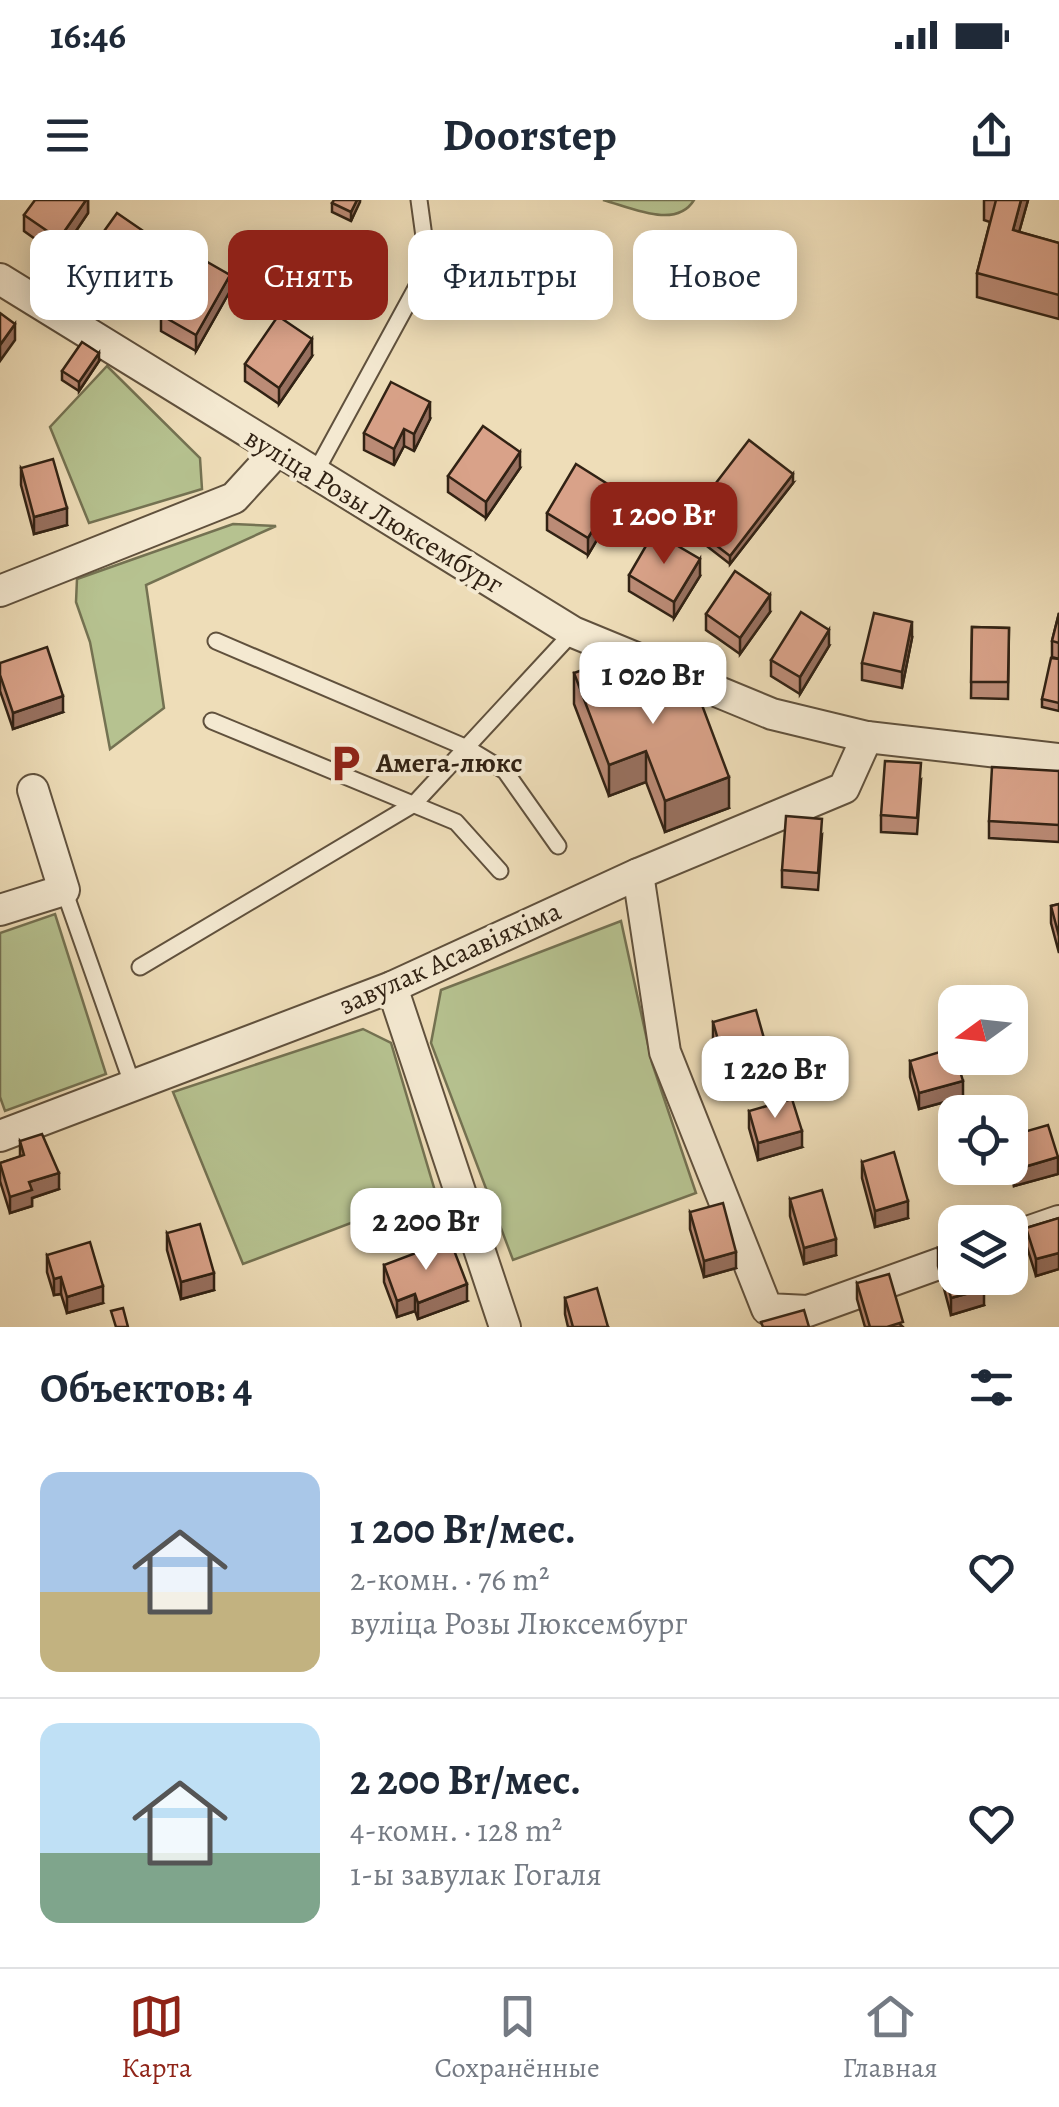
<!DOCTYPE html>
<html lang="ru">
<head>
<meta charset="utf-8">
<style>
	body { margin:0; font-family:Alegreya,serif; background:#f2f2f3; color:#1f2937; height:100vh; display:flex; flex-direction:column; font-size:38px; white-space:nowrap }
	* { box-sizing:border-box; margin:0 }
	p { font-size:32px; color:#747a83 }
	.icon { flex:none; width:55px; height:55px; fill:none; stroke:currentColor; stroke-width:2; stroke-linecap:round; stroke-linejoin:round }
	.map { position:relative; height:1127px; overflow:hidden }
	.drawer { display:flex; flex-direction:column; background:#fff; flex:1 }
	.drawer>* { flex:none }
	.banner { position:absolute; left:30px; top:30px; width:1000px; height:90px; display:flex; gap:20px }
	.needle { width:65px; rotate:255deg }
	.controls { position:absolute; left:938px; top:785px; display:grid; gap:20px }
	.controls a { display:grid; place-items:center; width:90px; height:90px; border-radius:20px; background:#fff; box-shadow:0 5px 25px #0003; font-size:50px }
	.price { position:absolute; translate:-50% -85px; padding:0 22px; border-radius:20px; background:#fff; color:#222; font-size:32px; line-height:65px; filter:drop-shadow(0 2px 5px #0008) }
	.price::after { content:''; position:absolute; left:50%; top:60px; width:30px; height:22px; margin-left:-15px; background:inherit; clip-path:polygon(0 0,100% 0,50% 100%) }
	.price.current { background:#8f2418; color:#fff }
	ul { padding:0; list-style:none }
	li { display:flex; align-items:center; gap:30px; height:250px; padding:0 40px }
	li+li { border-top:2px solid #e0e1e3 }
	li span { display:grid; place-items:center; flex:none; width:280px; height:200px; border-radius:20px; color:#555 }
	li>.icon { margin-inline-start:auto }
	span .icon { width:120px; height:120px; fill:#fffc; stroke-width:1 }
	li b { font-size:42px }
	h2 { display:flex; justify-content:space-between; align-items:center; height:120px; padding:0 40px; font-size:42px }
	.tag { padding:0 35px; border-radius:20px; background:#fff; box-shadow:0 5px 25px #0003; font-size:35px; line-height:90px }
	.tag.current { background:#8f2418; color:#fff }
	.status { display:flex; justify-content:space-between; align-items:center; height:70px; padding:0 50px; background:#fff; direction:ltr }
	.status svg { height:28px; fill:currentColor }
	header { display:flex; justify-content:space-between; align-items:center; height:130px; padding:0 40px; background:#fff; font-size:45px; font-weight:700 }
	.menu { display:flex; justify-content:space-around; align-items:center; height:140px; border-top:2px solid #e0e1e3; background:#fff; font-size:28px; color:#747a83 }
	.menu a { display:grid; justify-items:center; gap:5px }
	.menu .current { color:#8f2418 }
	.map>svg:first-child { display:block }
	.green { fill:#b6c290; stroke:#747252; stroke-width:2.5 }
	.lines { fill:none; stroke-linecap:round; stroke-linejoin:round }
	.lane-casing { stroke:#60513d; stroke-width:19 }
	.street-casing { stroke:#60513d; stroke-width:34 }
	.lane { stroke:#f4e9d1; stroke-width:15 }
	.street { stroke:#f4e9d1; stroke-width:30 }
	.wall { fill:#bb8b76; stroke:#312214; stroke-width:2.5 }
	.shaded-wall { fill:#987160; stroke:#312214; stroke-width:2.5 }
	.building { fill:#d9a289; stroke:#312214; stroke-width:2.5 }
	.labels { text-anchor:middle; dominant-baseline:central; stroke-width:8; stroke-linejoin:round; paint-order:stroke }
	.street-label { font-size:28px; fill:#312214; stroke:#f4e9d1 }
	.poi-label { font-size:28px; font-weight:bold; fill:#312214; stroke:#f4e9d1; text-anchor:start }
</style>
</head>
<body>
<div class="status"><b>16:46</b><svg viewBox="0 0 49 12"><path d="M0 12V9h3v3zM5 12V6h3v6zM10 12V3h3v9zM15 12V0h3v12zM26 1h20v11H26zM47 4h2v5h-2z"/></svg></div>
<header><svg class="icon" aria-label="menu" viewBox="0 0 24 24"><path d="M4 6h16M4 12h16M4 18h16"/></svg>Doorstep<svg class="icon" aria-label="share" viewBox="0 0 24 24"><path d="M12 15V3M7 8l5-5 5 5M5 13v7h14v-7"/></svg></header>
<div class="map">
<svg width="1059" height="1127" viewBox="0 0 1059 1127">
	<rect width="100%" height="100%" fill="#eeddb8"/>
	<filter id="stains"><feTurbulence type="fractalNoise" baseFrequency=".002" numOctaves="4"/><feColorMatrix values="0 0 0 0 .2 0 0 0 0 .09 0 0 0 0 .02 0 0 0 .5 -.17"/></filter>
	<radialGradient id="worn" r=".72"><stop offset=".6" stop-color="#630" stop-opacity="0"/><stop offset="1" stop-color="#630" stop-opacity=".3"/></radialGradient>
	<g class="green">
		<path d="M603 0H694C676 30 630 7 603 0Z"/>
		<polygon points="107,166 200,258 202,289 89,323 50,227"/>
		<polygon points="233,324 276,326 146,385 164,508 110,549 90,442 76,402 77,379"/>
		<polygon points="55,714 106,874 5,911 0,897 0,733"/>
		<polygon points="621,721 652,863 696,993 513,1060 431,843 441,790"/>
		<polygon points="363,829 391,843 435,991 243,1064 173,892"/>
	</g>
	<g class="lines">
		<defs>
			<g id="lane">
				<polyline points="314,275 428,66 419,0"/>
				<polyline points="216,441 467,548 505,571 558,646"/>
				<polyline points="212,521 456,622 500,671"/>
				<polyline points="64,690 133,886"/>
				<polyline points="140,767 414,604 573,432"/>
			</g>
			<g id="street">
				<polyline points="0,79 573,432 772,514 867,537 1059,559"/>
				<polyline points="0,391 234,298 276,252"/>
				<polyline points="638,674 665,852 767,1109 808,1111 955,1058"/>
				<polyline points="0,710 64,690 33,590"/>
				<polyline points="392,787 505,1127"/>
				<polyline points="0,936 392,787 638,674 844,588 867,537"/>
				<polyline points="1010,1038 1059,1021"/>
			</g>
		</defs>
		<use href="#lane" class="lane-casing"/>
		<use href="#street" class="street-casing"/>
		<use href="#lane" class="lane"/>
		<use href="#street" class="street"/>
	</g>
	<g class="wall">
		<polygon points="88,0 88,13 59,56 24,31 24,15"/>
		<polygon points="360,0 351,21 332,12 332,3"/>
		<polygon points="984,0 1028,0 1019,32 1059,43 1059,119 977,97 977,73 990,22 984,20"/>
		<polygon points="152,54 122,96 87,71 87,55"/>
		<polygon points="230,91 196,151 161,131 161,115"/>
		<polygon points="312,156 279,204 245,181 245,164"/>
		<polygon points="99,161 79,191 62,180 62,171"/>
		<polygon points="430,219 414,251 404,246 394,265 364,250 364,233"/>
		<polygon points="21,268 67,325 34,334 21,285"/>
		<polygon points="520,268 486,318 448,292 448,276"/>
		<polygon points="793,283 730,364 686,330 686,322"/>
		<polygon points="617,306 588,355 547,330 547,313"/>
		<polygon points="629,375 700,376 674,418 629,391"/>
		<polygon points="770,412 740,454 706,430 706,414"/>
		<polygon points="1059,413 1059,459 1052,457 1052,441"/>
		<polygon points="972,427 1009,428 1008,499 971,498"/>
		<polygon points="912,438 902,488 862,480 862,463"/>
		<polygon points="829,446 800,494 771,476 771,460"/>
		<polygon points="1059,459 1059,511 1042,507 1042,499"/>
		<polygon points="0,463 63,512 13,529 0,491"/>
		<polygon points="574,473 644,500 729,608 665,632 646,582 609,596 574,504"/>
		<polygon points="1059,571 1059,642 989,638 989,621"/>
		<polygon points="921,580 917,634 881,632 881,615"/>
		<polygon points="822,635 818,690 782,687 782,670"/>
		<polygon points="1059,704 1059,753 1051,723 1051,706"/>
		<polygon points="713,822 765,858 722,870 713,839"/>
		<polygon points="910,861 963,897 919,909 910,877"/>
		<polygon points="749,911 802,947 758,960 749,928"/>
		<polygon points="1010,936 1058,974 1014,986 1009,968"/>
		<polygon points="20,941 59,989 32,998 32,1006 10,1013 0,981 0,963 20,957"/>
		<polygon points="862,962 908,1018 875,1027 862,978"/>
		<polygon points="790,999 836,1055 804,1064 790,1016"/>
		<polygon points="690,1012 736,1068 704,1077 690,1029"/>
		<polygon points="1059,1018 1059,1069 1036,1076 1026,1044 1026,1028"/>
		<polygon points="167,1033 214,1090 181,1099 167,1050"/>
		<polygon points="938,1049 984,1105 951,1115 938,1066"/>
		<polygon points="47,1055 103,1103 67,1113 61,1094 54,1095 47,1072"/>
		<polygon points="384,1065 467,1101 418,1119 415,1111 397,1117 384,1082"/>
		<polygon points="857,1083 903,1127 865,1127 857,1099"/>
		<polygon points="565,1098 608,1127 568,1127 565,1114"/>
	</g>
	<g class="shaded-wall">
		<polygon points="86,0 88,0 88,13 59,56 59,39"/>
		<polygon points="357,0 360,0 360,2 351,21 351,12"/>
		<polygon points="1021,0 1028,0 1013,54 1013,30"/>
		<polygon points="152,37 152,54 122,96 122,79"/>
		<polygon points="230,75 230,91 196,151 196,135"/>
		<polygon points="15,124 15,140 0,161 0,145"/>
		<polygon points="312,139 312,156 279,204 279,188"/>
		<polygon points="99,153 99,161 79,191 79,182"/>
		<polygon points="430,202 430,219 414,251 414,234"/>
		<polygon points="404,229 404,246 394,265 394,249"/>
		<polygon points="520,252 520,268 486,318 486,302"/>
		<polygon points="793,274 793,283 730,364 730,356"/>
		<polygon points="617,290 617,306 588,355 588,338"/>
		<polygon points="67,308 67,325 34,334 34,317"/>
		<polygon points="700,359 700,376 674,418 674,402"/>
		<polygon points="770,395 770,412 740,454 740,438"/>
		<polygon points="912,422 912,438 902,488 902,472"/>
		<polygon points="829,430 829,446 800,494 800,477"/>
		<polygon points="63,496 63,512 13,529 13,513"/>
		<polygon points="646,551 646,582 609,596 609,565"/>
		<polygon points="729,577 729,608 665,632 665,601"/>
		<polygon points="765,842 765,858 722,870 722,854"/>
		<polygon points="963,881 963,897 919,909 919,893"/>
		<polygon points="802,931 802,947 758,960 758,943"/>
		<polygon points="1058,957 1058,974 1014,986 1014,970"/>
		<polygon points="59,973 59,989 32,998 32,1006 10,1013 10,997 29,982"/>
		<polygon points="908,1001 908,1018 875,1027 875,1011"/>
		<polygon points="836,1039 836,1055 804,1064 804,1048"/>
		<polygon points="736,1052 736,1068 704,1077 704,1061"/>
		<polygon points="1059,1053 1059,1069 1036,1076 1036,1059"/>
		<polygon points="214,1073 214,1090 181,1099 181,1082"/>
		<polygon points="61,1077 61,1094 54,1095 54,1079"/>
		<polygon points="467,1084 467,1101 418,1119 418,1103"/>
		<polygon points="103,1086 103,1103 67,1113 67,1097"/>
		<polygon points="984,1089 984,1105 951,1115 951,1098"/>
		<polygon points="415,1094 415,1111 397,1117 397,1101"/>
	</g>
	<g class="building">
		<polygon points="35,0 86,0 59,39 24,15"/>
		<polygon points="334,0 357,0 351,12 332,3"/>
		<polygon points="996,0 1021,0 1013,30 1059,43 1059,95 977,73"/>
		<polygon points="117,13 152,37 122,79 87,55"/>
		<polygon points="195,55 230,75 196,135 161,115"/>
		<polygon points="0,113 15,124 0,145"/>
		<polygon points="278,116 312,139 279,188 245,164"/>
		<polygon points="82,142 99,153 79,182 62,171"/>
		<polygon points="391,182 430,202 414,234 404,229 394,249 364,233"/>
		<polygon points="483,226 520,252 486,302 448,276"/>
		<polygon points="749,240 793,274 730,356 686,322"/>
		<polygon points="53,259 67,308 34,317 21,268"/>
		<polygon points="576,264 617,290 588,338 547,313"/>
		<polygon points="654,332 700,359 674,402 629,375"/>
		<polygon points="735,371 770,395 740,438 706,414"/>
		<polygon points="801,412 829,430 800,477 771,460"/>
		<polygon points="874,413 912,422 902,472 862,463"/>
		<polygon points="1059,413 1059,443 1052,441"/>
		<polygon points="972,427 1009,428 1008,482 971,482"/>
		<polygon points="47,447 63,496 13,513 0,475 0,463"/>
		<polygon points="626,454 644,500 693,481 729,577 665,601 646,551 609,565 574,473"/>
		<polygon points="1051,458 1059,459 1059,503 1042,499"/>
		<polygon points="885,561 921,563 917,618 881,615"/>
		<polygon points="992,567 1059,571 1059,625 989,621"/>
		<polygon points="786,616 822,619 818,673 782,670"/>
		<polygon points="1059,704 1059,736 1051,706"/>
		<polygon points="756,810 765,842 722,854 713,822"/>
		<polygon points="953,848 963,881 919,893 910,861"/>
		<polygon points="792,899 802,931 758,943 749,911"/>
		<polygon points="1048,925 1058,957 1014,970 1010,954 1010,936"/>
		<polygon points="42,934 59,973 29,982 32,990 10,997 0,963 24,955 20,941"/>
		<polygon points="894,952 908,1001 875,1011 862,962"/>
		<polygon points="822,990 836,1039 804,1048 790,999"/>
		<polygon points="723,1003 736,1052 704,1061 690,1012"/>
		<polygon points="1059,1018 1059,1053 1036,1059 1026,1028"/>
		<polygon points="200,1024 214,1073 181,1082 167,1033"/>
		<polygon points="450,1040 467,1084 418,1103 415,1094 397,1101 384,1065"/>
		<polygon points="90,1042 103,1086 67,1097 61,1077 54,1079 47,1055"/>
		<polygon points="955,1044 955,1078 981,1078 984,1089 951,1098 938,1049"/>
		<polygon points="889,1074 903,1122 887,1127 870,1127 857,1083"/>
		<polygon points="597,1088 608,1127 573,1127 565,1098"/>
		<polygon points="123,1108 128,1127 116,1127 111,1111"/>
		<polygon points="804,1110 809,1127 763,1127 761,1122"/>
	</g>
	<defs>
		<symbol id="parking-bare" viewBox="-9 -9 18 18"><path d="M-3.5-5.5H1a3.5 3.5 0 0 1 0 7H-1V5.5H-3.5ZM-1-3.4V-.6H.8a1.4 1.4 0 0 0 0-2.8Z" fill="#8f2418" stroke="#f4e9d1" stroke-width="2.5" paint-order="stroke"/></symbol>
	</defs>
	<g fill-rule="evenodd">
		<use href="#parking-bare" x="318" y="536" width="55" height="55"/>
	</g>
	<g class="labels">
		<g class="street-label">
			<text transform="translate(374 311) rotate(31)">вуліца Розы Люксембург</text>
			<text transform="translate(450 758) rotate(-24)">завулак Асаавіяхіма</text>
		</g>
		<g class="poi-label">
			<text x="376" y="563">Амега-люкс</text>
		</g>
	</g>
	<rect width="100%" height="100%" filter="url(#stains)"/>
	<rect width="100%" height="100%" fill="url(#worn)"/>
</svg>
<div class="controls">
<a><svg class="needle" viewBox="-14 -14 28 28"><path d="M0-13l5 13h-10z" fill="#e53935"/><path d="M0 13l5-13h-10z" fill="#747a83"/></svg></a>
<a><svg class="icon" aria-label="locate" viewBox="0 0 24 24"><circle cx="12" cy="12" r="6"/><path d="M12 2v4M12 18v4M2 12h4M18 12h4"/></svg></a>
<a><svg class="icon" aria-label="layers" viewBox="0 0 24 24"><path d="M12 4l9 5-9 5-9-5zM3 14l9 5 9-5"/></svg></a>
</div>
<b class="price current" style="left:664px;top:367px">1 200 Br</b>
<b class="price" style="left:653px;top:527px">1 020 Br</b>
<b class="price" style="left:775px;top:921px">1 220 Br</b>
<b class="price" style="left:426px;top:1073px">2 200 Br</b>
<div class="banner">
<a class="tag">Купить</a>
<a class="tag current">Снять</a>
<a class="tag">Фильтры</a>
<a class="tag">Новое</a>
</div>
</div>
<section class="drawer">
<h2>Объектов: 4<svg class="icon" aria-label="filters" viewBox="0 0 24 24"><path d="M4 7h16M4 17h16"/><circle cx="9" cy="7" r="2"/><circle cx="15" cy="17" r="2"/></svg></h2>
<ul>
<li><span style="background:linear-gradient(#a9c7e8 60%,#c2b280 0)"><svg class="icon" aria-label="home" viewBox="0 0 24 24"><path d="M3 11l9-7 9 7M6 9v11h12V9"/></svg></span><div><b>1 200 Br/мес.</b><p>2-комн. · 76 m²</p><p>вуліца Розы Люксембург</p></div><svg class="icon" aria-label="heart" viewBox="0 0 24 24"><path d="M12 20l-8-8c-3-5 5-10 8-4 3-6 11-1 8 4z"/></svg></li>
<li><span style="background:linear-gradient(#bfe0f5 65%,#7fa58c 0)"><svg class="icon" aria-label="home" viewBox="0 0 24 24"><path d="M3 11l9-7 9 7M6 9v11h12V9"/></svg></span><div><b>2 200 Br/мес.</b><p>4-комн. · 128 m²</p><p>1-ы завулак Гогаля</p></div><svg class="icon" aria-label="heart" viewBox="0 0 24 24"><path d="M12 20l-8-8c-3-5 5-10 8-4 3-6 11-1 8 4z"/></svg></li>
</ul>
</section>
<nav class="menu">
<a class="current"><svg class="icon" aria-label="map" viewBox="0 0 24 24"><path d="M3 6l6-2 6 2 6-2v14l-6 2-6-2-6 2zM9 4v14M15 6v14"/></svg>Карта</a>
<a><svg class="icon" aria-label="saved" viewBox="0 0 24 24"><path d="M7 4h10v16l-5-4-5 4z"/></svg>Сохранённые</a>
<a><svg class="icon" aria-label="home" viewBox="0 0 24 24"><path d="M3 11l9-7 9 7M6 9v11h12V9"/></svg>Главная</a>
</nav>
</body>
</html>
